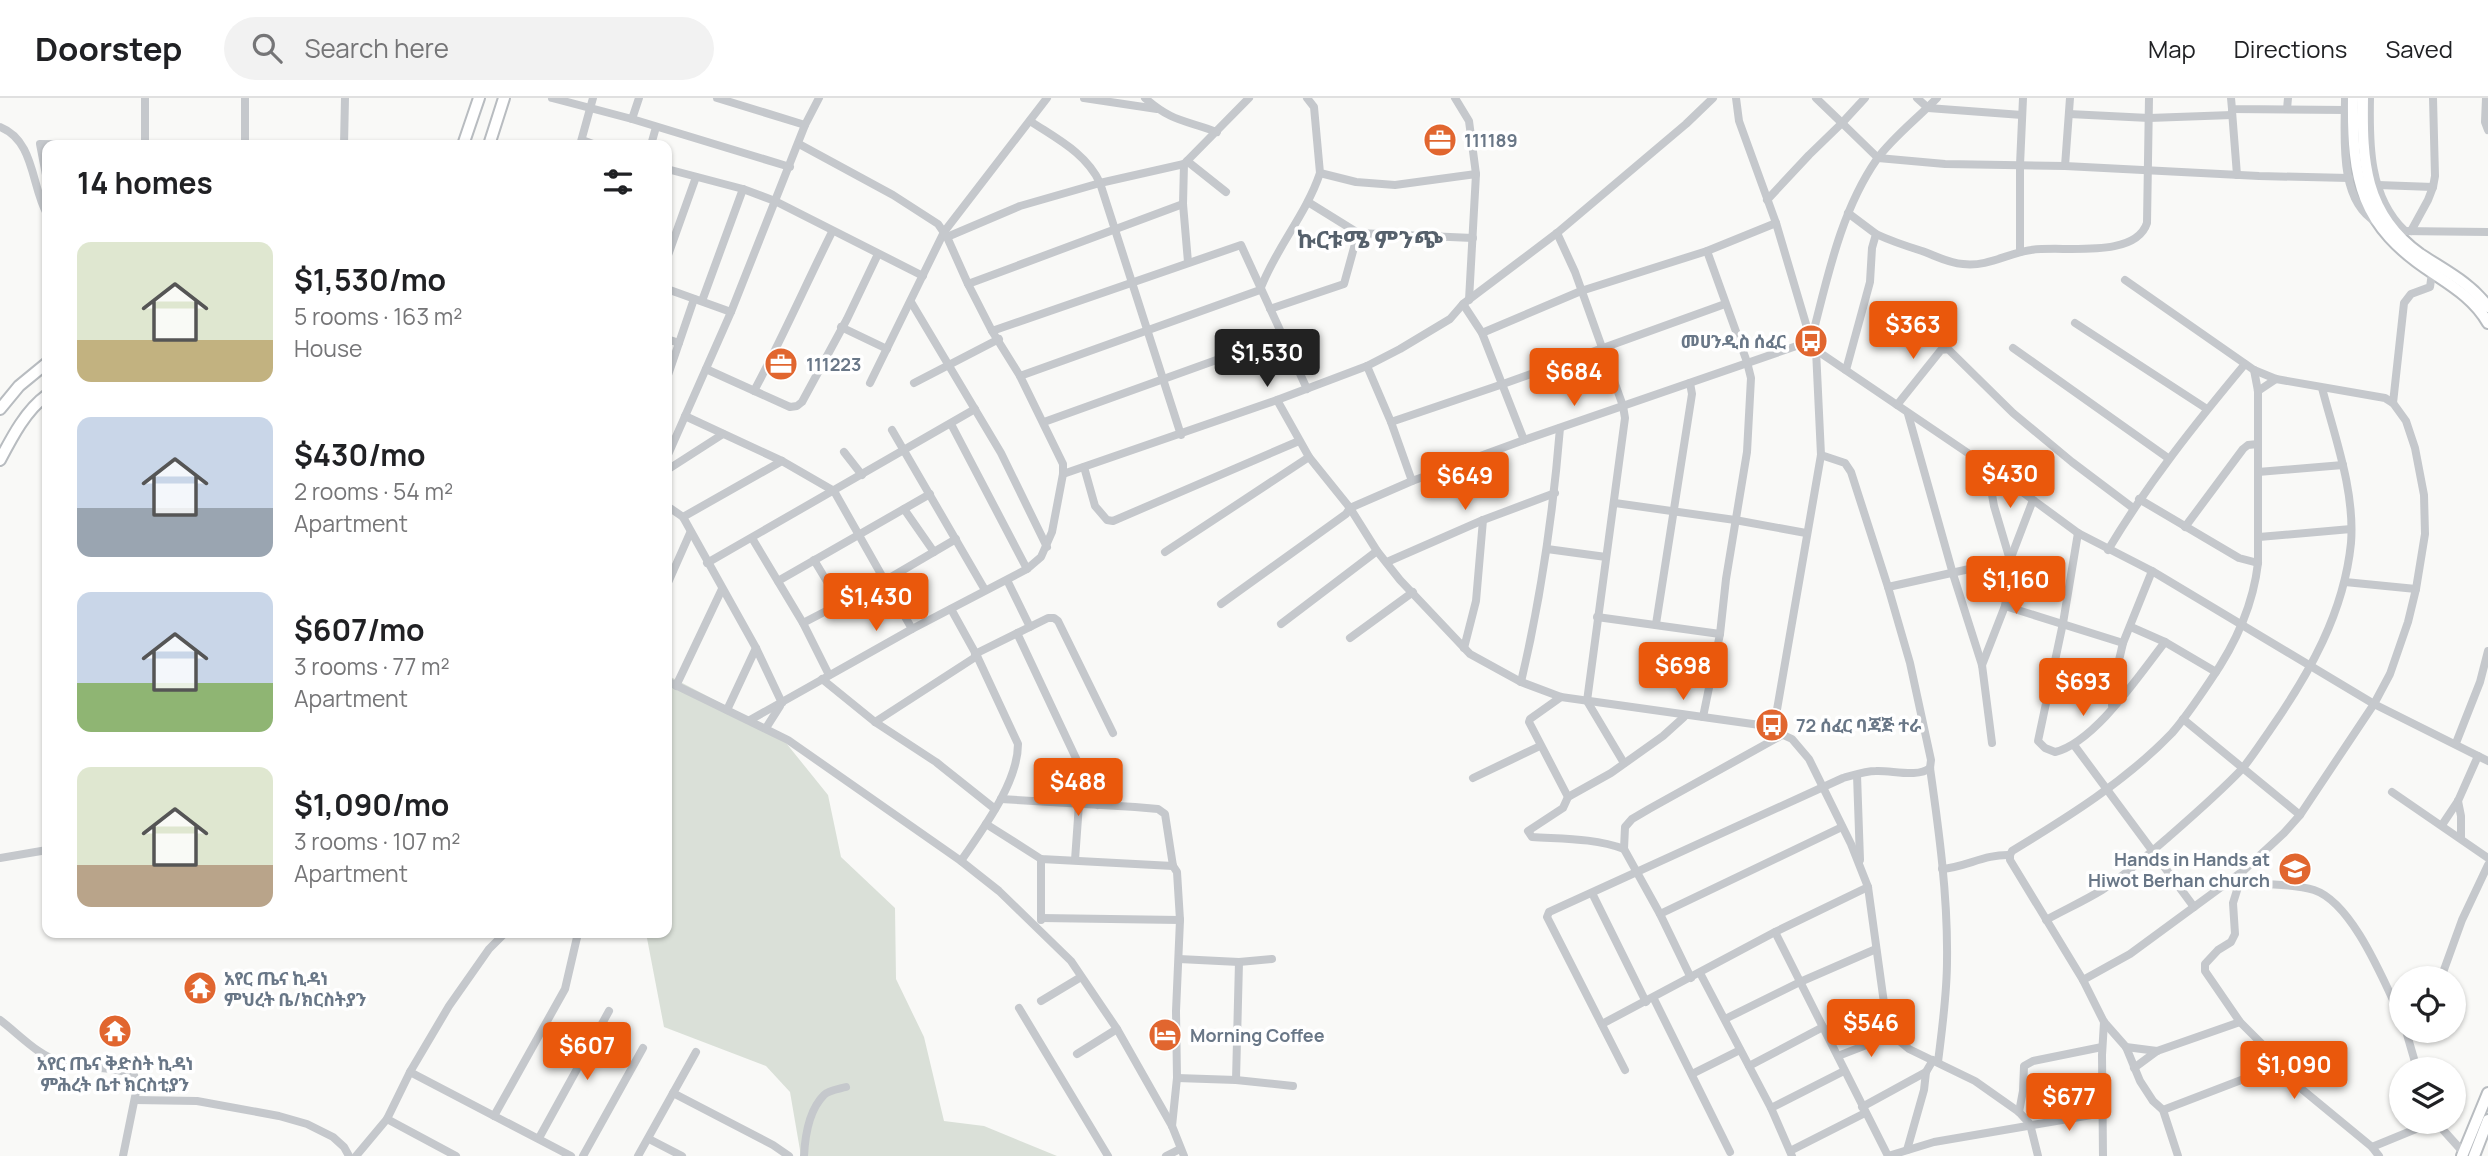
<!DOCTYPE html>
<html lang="en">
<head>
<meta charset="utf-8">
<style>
	body { margin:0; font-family:Manrope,"Noto Sans Ethiopic",sans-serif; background:#f2f2f2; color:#202124; height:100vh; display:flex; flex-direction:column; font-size:26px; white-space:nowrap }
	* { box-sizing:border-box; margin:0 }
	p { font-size:23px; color:#757577 }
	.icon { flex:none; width:38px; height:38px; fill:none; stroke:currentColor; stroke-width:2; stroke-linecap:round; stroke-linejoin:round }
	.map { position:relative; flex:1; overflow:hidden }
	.panel { position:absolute; left:42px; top:42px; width:630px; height:798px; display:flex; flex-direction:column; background:#fff; border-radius:14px; box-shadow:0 2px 5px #0004 }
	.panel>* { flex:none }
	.buttons { position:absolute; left:2389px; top:868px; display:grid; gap:14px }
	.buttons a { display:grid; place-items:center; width:77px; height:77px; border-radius:50%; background:#fff; box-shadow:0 2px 5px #0004; font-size:35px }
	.price { position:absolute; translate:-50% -60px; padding:0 16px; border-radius:7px; background:#ea580c; color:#fff; font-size:23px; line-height:46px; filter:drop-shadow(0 2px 4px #0008) }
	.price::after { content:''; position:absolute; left:50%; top:42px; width:21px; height:16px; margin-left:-10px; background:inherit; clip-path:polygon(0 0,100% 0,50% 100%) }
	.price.current { background:#222; color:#fff }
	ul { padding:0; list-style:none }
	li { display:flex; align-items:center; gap:21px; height:175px; padding:0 35px }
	li span { display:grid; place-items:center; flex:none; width:196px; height:140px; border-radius:14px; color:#555 }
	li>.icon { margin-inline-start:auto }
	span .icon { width:84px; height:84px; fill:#fffc; stroke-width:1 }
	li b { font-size:30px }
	h2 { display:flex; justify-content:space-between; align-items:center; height:84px; padding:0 35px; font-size:30px }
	header { display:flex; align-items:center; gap:42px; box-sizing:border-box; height:98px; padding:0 35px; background:#fff; border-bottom:2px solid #e0e0e0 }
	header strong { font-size:33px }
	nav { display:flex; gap:38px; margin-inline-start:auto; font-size:24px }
	.search { width:490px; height:63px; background:#f2f2f2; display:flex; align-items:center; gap:18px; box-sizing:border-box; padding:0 24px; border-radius:38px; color:#757577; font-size:26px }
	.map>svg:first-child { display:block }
	.green { fill:#dae0d8 }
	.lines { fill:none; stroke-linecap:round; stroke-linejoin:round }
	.major-casing { stroke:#b8bcc0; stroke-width:14 }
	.minor { stroke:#c5c8cc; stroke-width:8 }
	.major { stroke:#fff; stroke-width:10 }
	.labels { text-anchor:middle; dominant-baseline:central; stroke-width:7; stroke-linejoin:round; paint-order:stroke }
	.poi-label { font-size:18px; font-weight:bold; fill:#697787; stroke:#fff; text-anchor:start }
	.district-label { font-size:24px; font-weight:bold; fill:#56616c; stroke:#fff }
</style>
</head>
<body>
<header>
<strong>Doorstep</strong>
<div class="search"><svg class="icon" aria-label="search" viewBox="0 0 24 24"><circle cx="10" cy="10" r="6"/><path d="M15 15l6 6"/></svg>Search here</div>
<nav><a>Map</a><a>Directions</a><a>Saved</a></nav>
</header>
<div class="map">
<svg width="2488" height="1058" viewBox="0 0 2488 1058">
	<rect width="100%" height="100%" fill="#f9f9f7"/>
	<polygon class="green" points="667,577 778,635 828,697 841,759 895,810 896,881 924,939 944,1023 984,1028 1057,1058 801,1058 790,994 766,968 664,929 646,835 667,835"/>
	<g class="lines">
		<defs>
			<g id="major">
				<path d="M2353 0C2352 82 2360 128 2433 175 2454 189 2475 202 2488 225"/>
				<path d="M2363 0C2362 62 2364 116 2420 156 2444 172 2471 185 2488 209"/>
				<polyline points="463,47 479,0"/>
				<polyline points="489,47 504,0"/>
				<polyline points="0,311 19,288 47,265"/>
				<path d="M0 362C12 339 26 312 47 297"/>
				<polyline points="2462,1058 2488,995"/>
				<polyline points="2474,1058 2488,1022"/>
			</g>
		</defs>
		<use href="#major" class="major-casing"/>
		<g class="minor">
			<polyline points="245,0 245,47"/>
			<polyline points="552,0 632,21 790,69"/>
			<polyline points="717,0 805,27"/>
			<polyline points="1084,0 1157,11"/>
			<path d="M1145 0C1172 24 1185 22 1217 34"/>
			<polyline points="1307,0 1314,9 1320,75 1356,84 1395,87 1476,76 1469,202"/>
			<polyline points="1455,0 1469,23 1476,76"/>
			<polyline points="1736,0 1739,23 1776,125 1811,243 1816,252 1987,368 2078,435 2152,473 2374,606 2488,663"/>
			<polyline points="1816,0 1842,25 1865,0"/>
			<polyline points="1917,0 1928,10 2022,17"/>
			<polyline points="2231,0 2232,11 2345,12"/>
			<path d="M2345 0C2345 38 2338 102 2376 124"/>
			<path d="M2370 0C2369 46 2369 99 2405 133"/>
			<polyline points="2486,0 2485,24 2488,32"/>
			<polyline points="2287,11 2288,0"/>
			<polyline points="2232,13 2237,77"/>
			<polyline points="2069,16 2149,20 2232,17"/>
			<polyline points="632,21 639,0"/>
			<path d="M1030 23C1057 41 1086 55 1100 85L1181 337"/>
			<path d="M0 29C35 43 31 88 47 116"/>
			<polyline points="582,42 596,47"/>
			<polyline points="145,47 145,0"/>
			<polyline points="344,47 345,0"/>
			<polyline points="580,47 593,0"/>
			<polyline points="651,47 656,29"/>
			<polyline points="1187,63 1226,94"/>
			<polyline points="1184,66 1183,106 1188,164"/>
			<polyline points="2065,68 2070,0"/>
			<polyline points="667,71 743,91 775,103 923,178"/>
			<polyline points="47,82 40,46 102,47"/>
			<polyline points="2378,87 2433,89 2435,78 2433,0"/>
			<polyline points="1767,102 1809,57 1842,25 1878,60 1945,66 2065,68 2259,78 2349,80"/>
			<polyline points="1308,104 1358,135 1473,140"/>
			<polyline points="2400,133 2488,134"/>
			<polyline points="2411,133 2428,102 2433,89"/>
			<polyline points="1557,135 1575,174 1623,308 1625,320 1587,603 1624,665"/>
			<path d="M1876 136C1891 143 1906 148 1922 153 1936 158 1948 165 1963 166 1988 169 2008 155 2031 152 2060 147 2135 162 2147 125L2149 0"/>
			<polyline points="947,139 1020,108 1100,85 1184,66 1249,0"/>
			<polyline points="2020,154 2020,67 2023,0"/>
			<polyline points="667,160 696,79"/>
			<polyline points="968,186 1183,106"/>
			<polyline points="667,191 731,214"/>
			<polyline points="702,203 743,91"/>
			<polyline points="911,204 1001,355 1047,449"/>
			<polyline points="1463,206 1482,235 1524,342"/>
			<polyline points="1270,211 1344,186 1358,135"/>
			<polyline points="2075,225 2207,311"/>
			<polyline points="841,229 887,251"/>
			<polyline points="992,233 1241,147 1307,291"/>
			<polyline points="1482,235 1581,193 1707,153 1776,125"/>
			<polyline points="667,241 679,245"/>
			<polyline points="2013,250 2168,360"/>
			<polyline points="1367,268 1391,324 1412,383"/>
			<polyline points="706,271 790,309 797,308 802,304 847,221 878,156"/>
			<polyline points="1846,272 1870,184 1872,150 1876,136 1848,115"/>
			<path d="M1020 278 1260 192C1275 151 1306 117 1320 75"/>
			<polyline points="667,280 694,201"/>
			<polyline points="870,285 944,134 1047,0"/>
			<polyline points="914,285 999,241"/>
			<path d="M754 293C782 241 806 186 832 134"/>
			<polyline points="2258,293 2276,281"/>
			<polyline points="1277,302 1309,359 1350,410 1377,453 1400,482 1470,556 1521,584 1561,599 1774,629 1777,634 1792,641 1809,661 1851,746 1868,789 1884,905 1892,937 1909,951 1975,983 2019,1014 2030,1026 2038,1058"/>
			<polyline points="2393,305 2404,205 2411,196 2430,189 2432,175"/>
			<polyline points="1897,307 1941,252 1948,251 2013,315 2072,364 2133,410"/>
			<polyline points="1908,316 1953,476 1982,567 1992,645"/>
			<polyline points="685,318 782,363 834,393 912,531"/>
			<polyline points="1044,324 1283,238"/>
			<polyline points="1391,324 1503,286 1725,206"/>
			<polyline points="951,326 1027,471"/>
			<polyline points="892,332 985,492"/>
			<polyline points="844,354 862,377"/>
			<path d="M1821 357 1845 365 1851 374 1888 489 1910 565 1931 662 1930 670C1939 733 1948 799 1947 863 1947 897 1942 931 1938 964"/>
			<polyline points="667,359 731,214 805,27 819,0"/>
			<polyline points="1084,369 1095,408 1107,422 1113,423 1299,343"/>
			<polyline points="667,372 723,336"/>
			<polyline points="2258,374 2343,367"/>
			<polyline points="1063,376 1277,302 1367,268 1400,251 1450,221 1463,206 1557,135 1686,26 1713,0"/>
			<polyline points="2139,401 2239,460 2258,465"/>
			<polyline points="1615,405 1735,422 1806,435"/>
			<polyline points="667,408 683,419 756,550 782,605"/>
			<polyline points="904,411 934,454"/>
			<polyline points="683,419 782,363"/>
			<polyline points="2185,429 2243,351 2248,347 2258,346"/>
			<path d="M2078 435 2063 525 2038 643 2045 650 2055 654C2095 644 2139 577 2165 544"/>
			<polyline points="2259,439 2351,431"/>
			<polyline points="752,440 803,525 829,577"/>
			<polyline points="1547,451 1606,459"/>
			<path d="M2108 452C2148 385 2195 326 2245 266"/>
			<polyline points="1165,454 1309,359"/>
			<polyline points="814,462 840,505"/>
			<polyline points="2010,462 2033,402"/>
			<polyline points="1387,464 1483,422 1555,395"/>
			<polyline points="707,465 975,311"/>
			<polyline points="1007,482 1030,529"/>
			<polyline points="778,483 930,396"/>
			<polyline points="2345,484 2416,491"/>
			<polyline points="667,487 690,435"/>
			<polyline points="1888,489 2010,462"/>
			<path d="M1221 506 1346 416 1350 410 1412 383 1524 342 1811 243C1827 182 1840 114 1877 61 1893 39 1918 20 1937 0"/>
			<polyline points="2005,508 2123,545"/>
			<path d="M951 511 977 558 1018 646C1018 685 982 732 961 763"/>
			<polyline points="1597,519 1720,536"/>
			<polyline points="803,525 886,482 956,441"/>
			<polyline points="1281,526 1377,453"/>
			<polyline points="1656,526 1692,296 1690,285"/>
			<polyline points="2131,529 2165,544 2216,574"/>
			<polyline points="1017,535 1098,707"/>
			<polyline points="1350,540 1413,494"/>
			<polyline points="1464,550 1476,503 1483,422"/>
			<polyline points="975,556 1048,520 1054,520 1058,523 1113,635"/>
			<polyline points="1982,567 2005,508 2010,477 2010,462 1994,408 1987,368"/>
			<polyline points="822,581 875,624 936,664 995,711"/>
			<polyline points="667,583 788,642 961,763 999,793 1071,863 1117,931 1172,1028 1184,1058"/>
			<path d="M1521 584C1541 500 1553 416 1560 330"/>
			<polyline points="676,588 722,491"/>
			<polyline points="1561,599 1530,621 1529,624 1568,699"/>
			<polyline points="2112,607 2116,575 2123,545 2152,473"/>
			<polyline points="727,612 756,550"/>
			<polyline points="1703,619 1720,536 1726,481 1747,354 1751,280 1747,264 1707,153"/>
			<polyline points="2183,621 2300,717"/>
			<polyline points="750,622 912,531 1027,471 1041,459 1052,434 1063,376 1063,366 1020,278 992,233 968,186 947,139 938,126 893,97 799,46"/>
			<polyline points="875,624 977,558"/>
			<polyline points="1774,629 1821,357 1816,252"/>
			<polyline points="766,630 780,608"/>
			<polyline points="2456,645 2480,584 2488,553"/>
			<polyline points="2074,647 2194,809"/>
			<polyline points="1857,677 1860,762"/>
			<polyline points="1473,680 1540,648"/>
			<polyline points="2392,694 2488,760"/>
			<polyline points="1001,701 1135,709 1158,711 1165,716 1173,768 1177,774 1180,822 1176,913 1177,980 1172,1028"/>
			<polyline points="2458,703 2461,718 2461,740"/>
			<polyline points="986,726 1041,761 1173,768"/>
			<polyline points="2442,727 2458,703 2478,658"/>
			<path d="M1624 751C1595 740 1562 741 1532 739L1528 733 1563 710 1568 699 1611 675 1663 638 1684 619"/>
			<polyline points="2010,757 2010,762 2083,882 2104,924 2126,949 2140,983 2153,1003 2163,1012 2178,1058"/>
			<polyline points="0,760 47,752"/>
			<polyline points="1041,761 1041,822"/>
			<polyline points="1075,762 1079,706"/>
			<path d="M1942 771C1966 769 1985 756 2010 757L2012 753C2068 719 2126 683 2172 635 2186 619 2198 601 2210 583 2235 547 2253 509 2258 465V293L2254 272"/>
			<polyline points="2243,773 2233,805 2235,836 2231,844 2218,852 2205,866 2205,873 2240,924 2281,965 2298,988 2372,1049 2379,1058"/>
			<path d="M2239 784C2263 787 2293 785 2314 792 2353 805 2384 884 2401 919"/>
			<polyline points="1592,795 1646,904"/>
			<polyline points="1660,816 1842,729"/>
			<polyline points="1041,820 1180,822"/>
			<path d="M2046 822C2064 812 2084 803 2102 792 2127 776 2150 755 2172 736 2196 715 2220 694 2242 671 2252 659 2261 645 2270 632 2309 576 2344 515 2351 445 2355 393 2335 340 2322 290"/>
			<polyline points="1775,834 1888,1058 1934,1044 2103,1015"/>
			<polyline points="1179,861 1239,864 1272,861"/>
			<polyline points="1700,875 1771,1010 1792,1058"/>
			<polyline points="1691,880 1660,816 1624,751 1625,729 1632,721 1649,711 1784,636"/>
			<polyline points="2441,880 2462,822 2488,767"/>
			<polyline points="2083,882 2130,856 2243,773 2284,735 2300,717 2374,606 2390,576 2408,524 2416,491 2425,436 2424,397 2415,350 2406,323 2393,305 2385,300 2276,281 2254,272 2125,182"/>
			<polyline points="1654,901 1730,1054"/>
			<polyline points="1041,903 1081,879"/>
			<polyline points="1019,910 1108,1058"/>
			<polyline points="1725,921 1800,884 1876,851"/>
			<path d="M0 922C20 937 38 958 63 965 87 972 111 967 134 977L137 989 123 1058"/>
			<polyline points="1602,926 1775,834 1868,789"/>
			<polyline points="2406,933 2417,971"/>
			<polyline points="2126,949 2157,953"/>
			<polyline points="1077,956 1117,931"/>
			<polyline points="1838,958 1892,937"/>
			<polyline points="1749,968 1823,929"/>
			<polyline points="2134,970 2157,953 2240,924"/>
			<path d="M1625 972 1547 819 1549 814 1843 680C1854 677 1865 673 1876 673 1891 672 1918 680 1930 670"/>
			<polyline points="410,974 571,1058"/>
			<polyline points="1692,976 1740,952"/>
			<polyline points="1177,980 1236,982 1293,988"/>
			<polyline points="2252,980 2268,980 2298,988"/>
			<polyline points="1236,982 1239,864"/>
			<polyline points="673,995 773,1047 789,1058"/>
			<polyline points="135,1002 197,1003 279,1018 307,1026 333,1039 344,1049 349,1058"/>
			<polyline points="1862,1009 1926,974"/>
			<polyline points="1771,1010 1844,973"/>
			<polyline points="2163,1012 2249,979 2281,965"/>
			<polyline points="2019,1014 2023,993 2024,968 2033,963 2102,949"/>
			<polyline points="494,1018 565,891 578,835"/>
			<polyline points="387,1021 456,1058"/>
			<polyline points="2436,1024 2463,1054"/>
			<polyline points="539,1040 609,913"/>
			<polyline points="649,1041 682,1058"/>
			<polyline points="2372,1049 2433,1024"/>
			<polyline points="1907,1052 1924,992 1926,974 1933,962"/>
			<polyline points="1790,1053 1865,1015"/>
			<polyline points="356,1058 387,1021 410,974 449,908 489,851 505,835"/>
			<polyline points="583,1058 643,950"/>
			<polyline points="638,1058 696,954"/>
			<path d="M804 1058C805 1038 809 1012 824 997 829 992 839 991 846 989"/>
			<polyline points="1166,1058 1180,1051"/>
			<polyline points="2103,1058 2102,957 2104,924"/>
		</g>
		<use href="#major" class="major"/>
	</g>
	<defs>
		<symbol id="office-disc" viewBox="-11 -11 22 22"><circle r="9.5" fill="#e1662f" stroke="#fff"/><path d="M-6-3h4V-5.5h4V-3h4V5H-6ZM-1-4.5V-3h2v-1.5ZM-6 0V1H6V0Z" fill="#fff"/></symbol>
		<symbol id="bus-disc" viewBox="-11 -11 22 22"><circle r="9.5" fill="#e1662f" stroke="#fff"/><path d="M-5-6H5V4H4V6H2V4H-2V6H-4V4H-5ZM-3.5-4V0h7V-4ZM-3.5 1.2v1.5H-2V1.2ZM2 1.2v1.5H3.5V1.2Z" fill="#fff"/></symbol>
		<symbol id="school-disc" viewBox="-11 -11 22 22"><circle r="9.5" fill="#e1662f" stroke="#fff"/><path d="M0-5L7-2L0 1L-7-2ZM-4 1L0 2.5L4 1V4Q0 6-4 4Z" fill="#fff"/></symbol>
		<symbol id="temple-disc" viewBox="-11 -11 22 22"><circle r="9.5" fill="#e1662f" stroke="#fff"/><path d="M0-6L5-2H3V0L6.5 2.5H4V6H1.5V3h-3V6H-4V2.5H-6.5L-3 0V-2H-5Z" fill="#fff"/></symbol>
		<symbol id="hotel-disc" viewBox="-11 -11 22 22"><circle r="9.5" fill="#e1662f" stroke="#fff"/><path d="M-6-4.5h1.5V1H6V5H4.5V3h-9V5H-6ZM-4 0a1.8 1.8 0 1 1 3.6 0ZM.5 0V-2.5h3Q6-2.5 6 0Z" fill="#fff"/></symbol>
	</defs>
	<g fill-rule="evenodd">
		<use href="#office-disc" x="1421" y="23" width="38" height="38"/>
		<use href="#bus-disc" x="1792" y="224" width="38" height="38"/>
		<use href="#office-disc" x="762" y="247" width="38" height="38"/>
		<use href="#bus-disc" x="1753" y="608" width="38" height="38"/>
		<use href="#school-disc" x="2276" y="752" width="38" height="38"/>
		<use href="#temple-disc" x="181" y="871" width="38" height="38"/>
		<use href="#temple-disc" x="96" y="914" width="38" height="38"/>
		<use href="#hotel-disc" x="1146" y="918" width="38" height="38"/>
	</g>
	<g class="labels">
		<g class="poi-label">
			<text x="1464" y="42">111189</text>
			<text x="1786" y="243" text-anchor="end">መሀንዲስ ሰፈር</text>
			<text x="806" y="266">111223</text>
			<text x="1796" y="627">72 ሰፈር ባጃጅ ተራ</text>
			<text x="2270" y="761" text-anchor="end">Hands in Hands at<tspan x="2270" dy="21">Hiwot Berhan church</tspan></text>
			<text x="224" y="880">አየር ጤና ኪዳነ<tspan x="224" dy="21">ምህረት ቤ/ክርስትያን</tspan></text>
			<text x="1190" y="937">Morning Coffee</text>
			<text x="115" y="965" text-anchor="middle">አየር ጤና ቅድስት ኪዳነ<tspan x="115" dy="21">ምሕረት ቤተ ክርስቲያን</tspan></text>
		</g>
		<g class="district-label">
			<text x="1370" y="140">ኩርቱሜ ምንጭ</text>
		</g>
	</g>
</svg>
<div class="buttons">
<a><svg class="icon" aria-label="locate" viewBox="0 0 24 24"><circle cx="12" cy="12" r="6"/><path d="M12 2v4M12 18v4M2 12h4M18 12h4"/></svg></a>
<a><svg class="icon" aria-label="layers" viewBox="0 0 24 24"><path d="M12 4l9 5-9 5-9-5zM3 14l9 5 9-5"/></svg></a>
</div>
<b class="price" style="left:1913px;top:263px">$363</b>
<b class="price current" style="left:1267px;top:291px">$1,530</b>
<b class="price" style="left:1574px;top:310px">$684</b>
<b class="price" style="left:2010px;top:412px">$430</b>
<b class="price" style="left:1465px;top:414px">$649</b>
<b class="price" style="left:2016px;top:518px">$1,160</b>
<b class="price" style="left:876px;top:535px">$1,430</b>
<b class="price" style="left:1683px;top:604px">$698</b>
<b class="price" style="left:2083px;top:620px">$693</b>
<b class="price" style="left:1078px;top:720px">$488</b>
<b class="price" style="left:1871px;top:961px">$546</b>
<b class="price" style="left:587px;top:984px">$607</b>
<b class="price" style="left:2294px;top:1003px">$1,090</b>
<b class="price" style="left:2069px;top:1035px">$677</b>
<section class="panel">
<h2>14 homes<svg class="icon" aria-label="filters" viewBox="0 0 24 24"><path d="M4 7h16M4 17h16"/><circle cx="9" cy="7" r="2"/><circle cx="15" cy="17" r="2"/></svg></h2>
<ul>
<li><span style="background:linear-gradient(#dfe7d0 70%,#c2b280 0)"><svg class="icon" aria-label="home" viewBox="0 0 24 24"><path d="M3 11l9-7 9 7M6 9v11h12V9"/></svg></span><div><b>$1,530/mo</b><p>5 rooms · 163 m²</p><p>House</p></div></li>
<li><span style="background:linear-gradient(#c9d6e8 65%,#9aa5b1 0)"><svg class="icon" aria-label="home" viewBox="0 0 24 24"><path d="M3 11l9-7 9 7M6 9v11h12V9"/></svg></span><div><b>$430/mo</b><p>2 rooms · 54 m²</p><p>Apartment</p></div></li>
<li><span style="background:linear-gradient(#c9d6e8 65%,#8fb573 0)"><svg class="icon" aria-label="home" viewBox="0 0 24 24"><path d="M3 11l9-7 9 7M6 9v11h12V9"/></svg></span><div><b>$607/mo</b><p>3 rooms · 77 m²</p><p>Apartment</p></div></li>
<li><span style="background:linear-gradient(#dfe7d0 70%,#b9a48a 0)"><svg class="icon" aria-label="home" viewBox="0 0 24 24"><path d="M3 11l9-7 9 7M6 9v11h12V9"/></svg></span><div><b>$1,090/mo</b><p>3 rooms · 107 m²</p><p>Apartment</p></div></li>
</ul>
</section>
</div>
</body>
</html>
